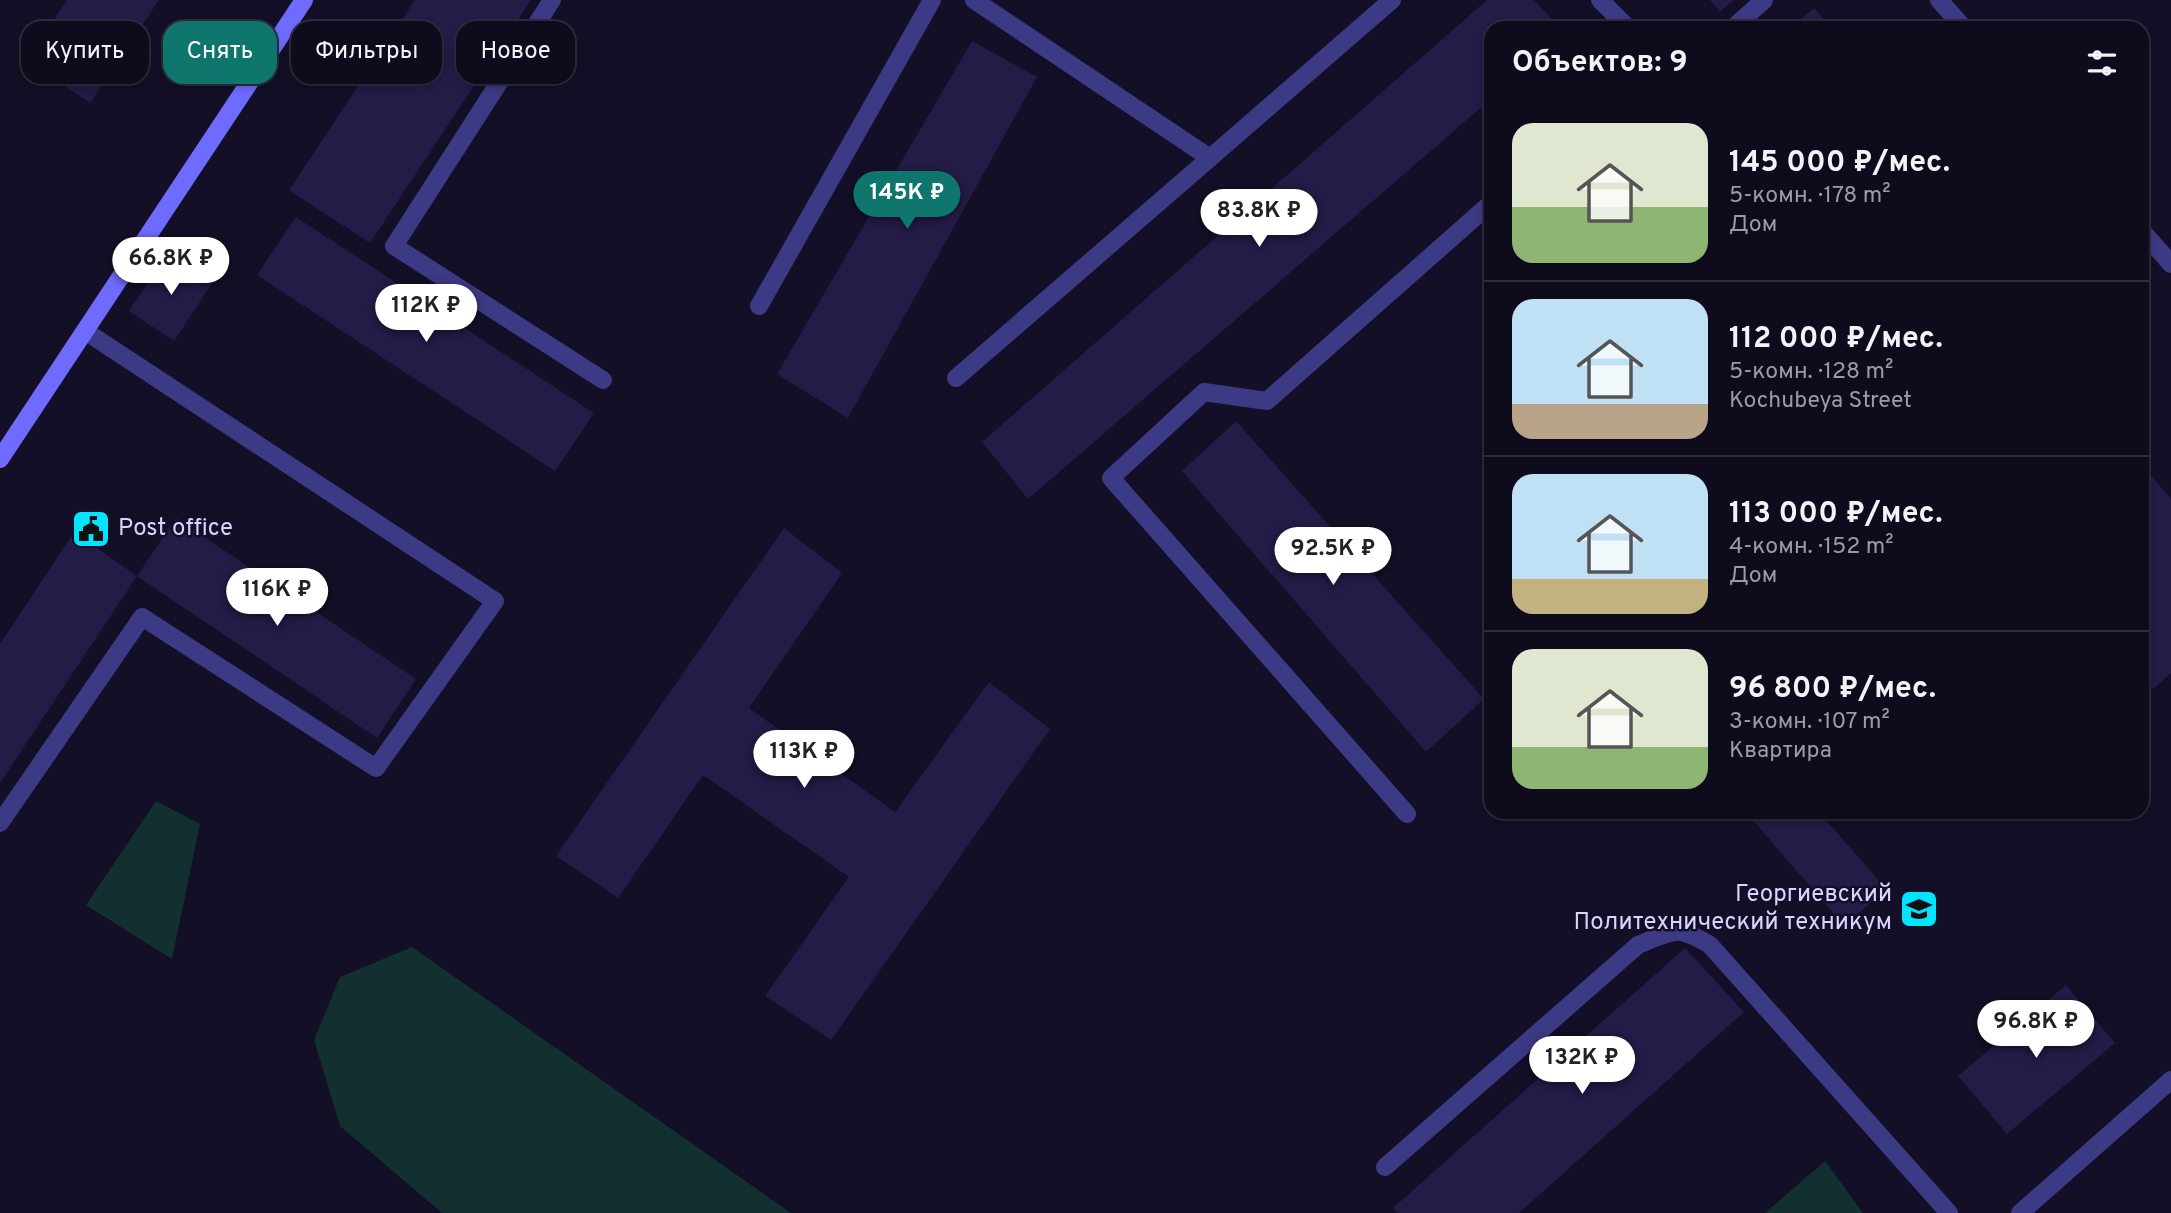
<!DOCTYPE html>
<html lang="ru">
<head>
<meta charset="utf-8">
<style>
	body { margin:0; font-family:Overpass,sans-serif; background:#1c1929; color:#f1f3f6; height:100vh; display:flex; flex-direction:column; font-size:26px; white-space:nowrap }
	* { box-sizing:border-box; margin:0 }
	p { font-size:23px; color:#9b9ba3 }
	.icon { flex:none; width:38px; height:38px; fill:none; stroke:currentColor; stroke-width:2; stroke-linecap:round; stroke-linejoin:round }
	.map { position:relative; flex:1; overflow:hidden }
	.panel { position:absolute; left:1484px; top:21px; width:665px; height:798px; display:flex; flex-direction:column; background:#0e0b1c; border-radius:21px; box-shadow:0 4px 10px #0003,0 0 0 2px #2e2b3b }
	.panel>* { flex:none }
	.guide { position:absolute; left:21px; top:21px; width:665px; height:63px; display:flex; gap:14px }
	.price { position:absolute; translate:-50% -60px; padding:0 16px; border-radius:24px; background:#fff; color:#222; font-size:23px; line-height:46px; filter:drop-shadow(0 2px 4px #0008) }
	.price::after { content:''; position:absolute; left:50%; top:42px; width:21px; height:16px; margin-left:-10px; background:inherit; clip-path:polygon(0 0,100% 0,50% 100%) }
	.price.active { background:#0f766e; color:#fff }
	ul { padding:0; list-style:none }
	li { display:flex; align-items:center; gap:21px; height:175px; padding:0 28px }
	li+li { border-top:2px solid #2e2b3b }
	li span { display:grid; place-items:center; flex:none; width:196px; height:140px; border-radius:21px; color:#555 }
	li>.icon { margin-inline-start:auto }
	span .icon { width:84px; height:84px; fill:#fffc; stroke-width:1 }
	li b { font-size:30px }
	h2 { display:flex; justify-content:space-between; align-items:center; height:84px; padding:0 28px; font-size:30px }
	.tag { padding:0 24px; border-radius:21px; background:#0e0b1c; box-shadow:0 4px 10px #0003,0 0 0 2px #2e2b3b; font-size:24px; line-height:63px }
	.tag.active { background:#0f766e; color:#fff }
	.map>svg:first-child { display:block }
	.green { fill:#12302f }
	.building { fill:#241b47 }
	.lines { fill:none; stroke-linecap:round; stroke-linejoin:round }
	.service { stroke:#3d3a85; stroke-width:18 }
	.minor { stroke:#3d3a85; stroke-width:18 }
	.secondary { stroke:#6f6bff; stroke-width:18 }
	.labels { text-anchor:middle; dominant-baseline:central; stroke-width:5; stroke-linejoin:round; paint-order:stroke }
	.poi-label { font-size:24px; fill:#d9d4ff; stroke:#130f26; text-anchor:start }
</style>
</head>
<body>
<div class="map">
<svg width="2171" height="1213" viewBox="0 0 2171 1213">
	<rect width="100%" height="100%" fill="#130f26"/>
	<g class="green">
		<polygon points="156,801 200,824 172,959 86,905"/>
		<polygon points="412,947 791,1213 442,1213 340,1126 314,1040 340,977"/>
		<polygon points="1825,1161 1863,1213 1765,1213"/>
	</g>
	<g class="building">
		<polygon points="67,0 159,0 90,103 27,61"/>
		<polygon points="415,0 531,0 370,243 289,190"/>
		<polygon points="1487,0 1534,0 1561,28 1491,28 1491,99 1028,499 982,442"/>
		<polygon points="1710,0 1733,0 1720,12"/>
		<polygon points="1814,8 1831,28 1791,28"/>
		<polygon points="972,41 1037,77 848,418 777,374"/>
		<polygon points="296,217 594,413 555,471 257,275"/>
		<polygon points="168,253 213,282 174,341 129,311"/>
		<polygon points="1236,421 1484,699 1426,752 1182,471"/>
		<polygon points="2142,465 2171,499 2171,673 2153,689 2142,677"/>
		<polygon points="176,518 416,679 377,738 137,576"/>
		<polygon points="784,528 842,573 749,708 895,812 989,682 1050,729 831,1040 765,996 849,877 703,775 618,898 556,856"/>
		<polygon points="74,532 137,576 0,783 0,644"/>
		<polygon points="1746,812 1819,812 1886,889 1844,926"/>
		<polygon points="1685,948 1744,1012 1519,1213 1398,1213 1393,1208"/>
		<polygon points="2066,985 2115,1043 2007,1134 1958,1076"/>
	</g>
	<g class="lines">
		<g class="service">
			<polyline points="552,0 394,246 603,380"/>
			<polyline points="974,0 1210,158 1392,0"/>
			<polyline points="1600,0 1628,28"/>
			<polyline points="1733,28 1764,0"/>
			<polyline points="759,306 932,0"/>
			<polyline points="956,378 1210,158"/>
			<polyline points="1407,814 1111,478 1204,392 1267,401 1491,203"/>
			<polyline points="0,823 142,617 376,768 495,601 85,331"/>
			<path d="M1385 1167 1638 945C1674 931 1675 924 1710 945L1949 1213"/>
			<polyline points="2020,1213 2171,1080"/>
		</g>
		<g class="minor">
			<polyline points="1939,0 1964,28"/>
			<polyline points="2142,231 2171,264"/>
		</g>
		<polyline class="secondary" points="0,459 304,0"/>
	</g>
	<defs>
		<symbol id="civic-square" viewBox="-11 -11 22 22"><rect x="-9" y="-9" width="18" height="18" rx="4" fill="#00e5ff" stroke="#130f26"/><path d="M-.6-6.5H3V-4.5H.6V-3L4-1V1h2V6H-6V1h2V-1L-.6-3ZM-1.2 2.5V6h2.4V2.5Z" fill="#111"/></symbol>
		<symbol id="university-square" viewBox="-11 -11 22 22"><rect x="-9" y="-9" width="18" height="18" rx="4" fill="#00e5ff" stroke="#130f26"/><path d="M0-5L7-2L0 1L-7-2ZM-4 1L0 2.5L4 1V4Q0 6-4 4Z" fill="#111"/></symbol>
	</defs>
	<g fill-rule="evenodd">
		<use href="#civic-square" x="69" y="507" width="44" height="44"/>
		<use href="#university-square" x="1897" y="887" width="44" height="44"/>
	</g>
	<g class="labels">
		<g class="poi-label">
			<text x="118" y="529">Post office</text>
			<text x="1892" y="895" text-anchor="end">Георгиевский<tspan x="1892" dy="28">Политехнический техникум</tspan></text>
		</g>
	</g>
</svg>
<b class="price active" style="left:907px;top:231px">145K ₽</b>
<b class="price" style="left:1259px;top:249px">83.8K ₽</b>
<b class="price" style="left:171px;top:297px">66.8K ₽</b>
<b class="price" style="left:426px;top:344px">112K ₽</b>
<b class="price" style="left:1333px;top:587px">92.5K ₽</b>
<b class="price" style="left:277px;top:628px">116K ₽</b>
<b class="price" style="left:804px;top:790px">113K ₽</b>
<b class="price" style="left:2036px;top:1060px">96.8K ₽</b>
<b class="price" style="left:1582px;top:1096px">132K ₽</b>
<div class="guide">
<a class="tag">Купить</a>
<a class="tag active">Снять</a>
<a class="tag">Фильтры</a>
<a class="tag">Новое</a>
</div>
<section class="panel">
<h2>Объектов: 9<svg class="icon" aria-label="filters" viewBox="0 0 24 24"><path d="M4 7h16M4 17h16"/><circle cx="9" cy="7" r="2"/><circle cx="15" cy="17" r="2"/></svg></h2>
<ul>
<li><span style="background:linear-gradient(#dfe7d0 60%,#8fb573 0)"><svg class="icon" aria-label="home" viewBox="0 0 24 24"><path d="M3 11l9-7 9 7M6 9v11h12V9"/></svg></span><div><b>145 000 ₽/мес.</b><p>5-комн. · 178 m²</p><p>Дом</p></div></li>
<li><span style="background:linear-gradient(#bfe0f5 75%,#b9a48a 0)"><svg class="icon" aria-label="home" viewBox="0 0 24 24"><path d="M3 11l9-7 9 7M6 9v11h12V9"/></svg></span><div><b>112 000 ₽/мес.</b><p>5-комн. · 128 m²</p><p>Kochubeya Street</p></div></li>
<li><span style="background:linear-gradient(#bfe0f5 75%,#c2b280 0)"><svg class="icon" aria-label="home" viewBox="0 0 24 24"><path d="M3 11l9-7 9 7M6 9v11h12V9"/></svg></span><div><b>113 000 ₽/мес.</b><p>4-комн. · 152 m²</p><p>Дом</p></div></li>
<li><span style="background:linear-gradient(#dfe7d0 70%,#8fb573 0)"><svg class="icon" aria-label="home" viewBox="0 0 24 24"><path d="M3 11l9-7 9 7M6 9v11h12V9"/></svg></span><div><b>96 800 ₽/мес.</b><p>3-комн. · 107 m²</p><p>Квартира</p></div></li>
</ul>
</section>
</div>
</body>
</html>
